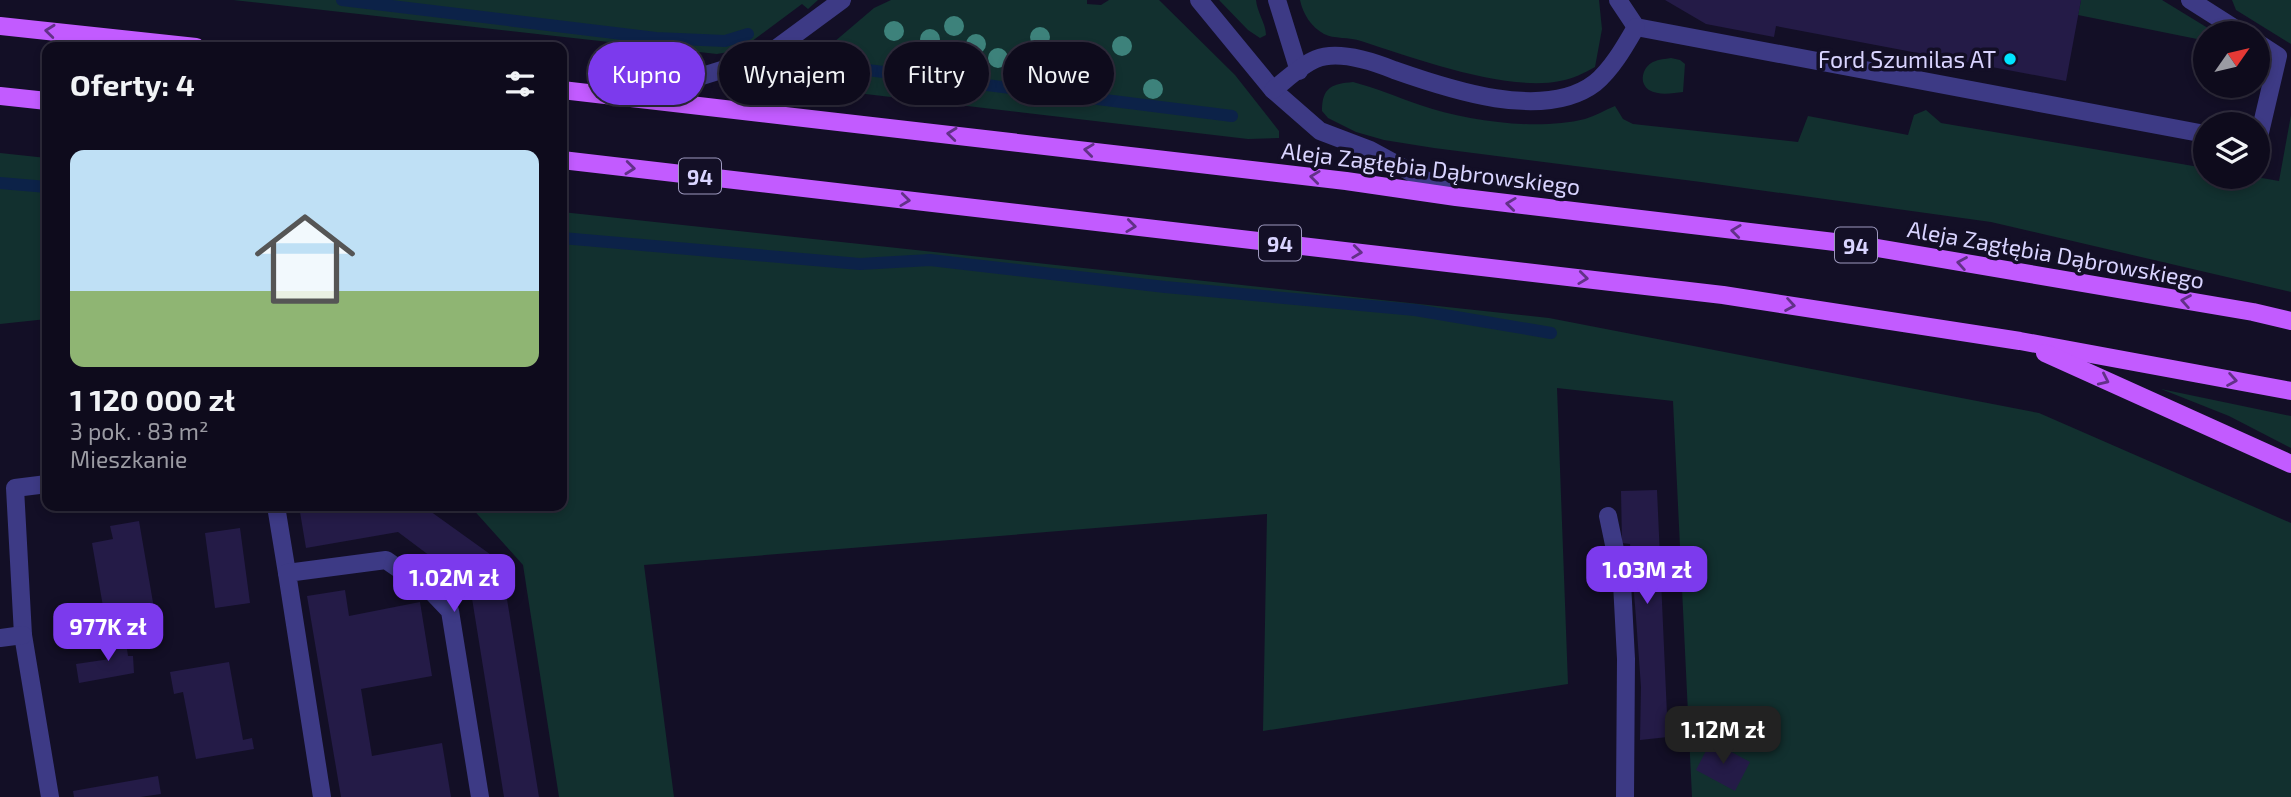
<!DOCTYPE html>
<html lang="pl">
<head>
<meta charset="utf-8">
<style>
	body { margin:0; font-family:"Exo 2",sans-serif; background:#1c1929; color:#f1f3f6; height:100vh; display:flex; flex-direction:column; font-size:26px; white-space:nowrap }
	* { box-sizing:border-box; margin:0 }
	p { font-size:23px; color:#9b9ba3 }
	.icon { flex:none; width:38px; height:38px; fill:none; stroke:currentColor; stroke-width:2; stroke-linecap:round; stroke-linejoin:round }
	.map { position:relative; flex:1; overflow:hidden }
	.details { position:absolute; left:42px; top:42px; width:525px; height:469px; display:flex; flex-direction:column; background:#0e0b1c; border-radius:14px; box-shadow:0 4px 10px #0003,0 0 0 2px #2e2b3b }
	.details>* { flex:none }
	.hud { position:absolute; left:588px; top:42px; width:665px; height:63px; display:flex; gap:14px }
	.needle { width:46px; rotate:56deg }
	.fabs { position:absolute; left:2193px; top:21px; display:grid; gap:14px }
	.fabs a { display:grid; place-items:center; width:77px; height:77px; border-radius:50%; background:#0e0b1c; box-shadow:0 4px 10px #0003,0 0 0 2px #2e2b3b; font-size:35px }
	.price { position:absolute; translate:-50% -60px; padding:0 16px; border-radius:14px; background:#7c3aed; color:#fff; font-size:23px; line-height:46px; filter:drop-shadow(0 2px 4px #0008) }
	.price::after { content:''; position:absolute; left:50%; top:42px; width:21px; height:16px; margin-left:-10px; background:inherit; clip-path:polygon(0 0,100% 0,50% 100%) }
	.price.selected { background:#222; color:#fff }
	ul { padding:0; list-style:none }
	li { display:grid; align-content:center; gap:14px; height:371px; padding:0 28px }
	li+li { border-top:2px solid #2e2b3b }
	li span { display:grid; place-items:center; height:217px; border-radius:14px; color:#555 }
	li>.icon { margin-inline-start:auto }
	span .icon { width:126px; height:126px; fill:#fffc; stroke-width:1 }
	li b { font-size:30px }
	h2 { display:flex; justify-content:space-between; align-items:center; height:84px; padding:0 28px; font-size:30px }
	.chip { padding:0 24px; border-radius:32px; background:#0e0b1c; box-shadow:0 4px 10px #0003,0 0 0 2px #2e2b3b; font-size:24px; line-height:63px }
	.chip.selected { background:#7c3aed; color:#fff }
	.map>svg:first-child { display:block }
	.green { fill:#12302f }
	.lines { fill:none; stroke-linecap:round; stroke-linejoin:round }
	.stream { stroke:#0c2248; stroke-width:12 }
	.building { fill:#241b47 }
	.minor { stroke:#3d3a85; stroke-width:18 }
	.major { stroke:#c25bff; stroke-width:18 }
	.tree { fill:#3d827b }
	.oneway { stroke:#623188 }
	.poi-dot { fill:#00e5ff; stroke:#130f26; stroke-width:2.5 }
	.labels { text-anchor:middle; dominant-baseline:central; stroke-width:7; stroke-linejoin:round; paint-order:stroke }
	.shield { fill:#130f26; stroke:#9e99be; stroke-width:2 }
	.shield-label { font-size:21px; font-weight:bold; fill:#d9d4ff }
	.poi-label { font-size:23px; fill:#d9d4ff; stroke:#130f26; text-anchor:end }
	.street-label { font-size:23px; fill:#d9d4ff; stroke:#130f26 }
</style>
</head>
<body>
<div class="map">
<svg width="2291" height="797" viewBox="0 0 2291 797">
	<rect width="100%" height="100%" fill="#130f26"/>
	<g class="green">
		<polygon points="233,0 818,0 808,9 802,4 740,50 717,54"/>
		<polygon points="891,0 1087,0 1087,4 1101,5 1109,0 1159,0 1235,75 1279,131 1279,138 1248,139 857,93 838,83 842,55 832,53 827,48 874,8"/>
		<path d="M1219 0H1256C1257 12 1266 24 1266 35L1260 38 1248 30Z"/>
		<path d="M1300 0H1599L1602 29 1595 67C1584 73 1573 79 1560 81 1506 92 1414 58 1361 41 1350 37 1333 39 1324 34 1311 27 1303 14 1300 0Z"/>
		<polygon points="2081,0 2162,0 2216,33 2205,33 2205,70 2196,68 2202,40 2078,15"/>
		<polygon points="2232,0 2291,0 2291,44 2236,10"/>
		<path d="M1671 58 1680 60 1685 64 1683 92C1673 93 1659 96 1649 90 1638 82 1643 67 1653 62 1659 59 1665 59 1671 58Z"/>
		<path d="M1353 82C1376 88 1397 97 1420 105 1467 121 1536 131 1585 119 1595 116 1605 110 1615 106L1623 119 1633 124 1798 142 1808 116 1908 135 1914 115 1926 110 1941 123 2205 168V177H2256L2279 181 2291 115V292L1991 222 1701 182 1434 148 1384 140 1356 132 1328 118 1322 111C1322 87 1332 84 1353 82Z"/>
		<polygon points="0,153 47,158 47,319 0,324"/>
		<polygon points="562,212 1549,318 2039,413 2291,523 2291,797 1692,797 1673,401 1557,388 1568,684 1263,731 1267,514 644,565 674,797 559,797 523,565 470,506 562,506"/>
		<polygon points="2161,389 2291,416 2291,448 2229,416"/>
	</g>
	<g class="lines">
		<g class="stream">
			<polyline points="342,0 656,38 725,41 748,34"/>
			<polyline points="828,65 1232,116"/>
			<polyline points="0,183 47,187"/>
			<polyline points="562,238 860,264 930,260 1165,287 1415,310 1551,333"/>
		</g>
	</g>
	<g class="building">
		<polygon points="1665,0 2081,0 2066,81 1776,26 1774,37 1706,24"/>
		<polygon points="1657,490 1668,737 1640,740 1641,687 1636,618 1630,544 1622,543 1621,491"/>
		<polygon points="299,506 423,506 501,562 539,797 504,797 470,586 398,532 306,548"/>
		<polygon points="139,521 156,620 130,625 128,615 105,618 92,543 113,539 110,526"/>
		<polygon points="240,528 250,603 215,608 205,533"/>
		<polygon points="345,590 349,616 420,602 432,676 361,689 372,756 442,743 451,797 341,797 307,596"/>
		<polygon points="125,635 128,656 133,656 134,673 79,683 76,664 110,659 108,638"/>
		<polygon points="229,662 243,740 252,738 254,749 196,759 183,692 174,694 170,672"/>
		<polygon points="1711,741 1750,762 1735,791 1696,770"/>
		<polygon points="158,776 161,794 140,797 74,797 73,791"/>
	</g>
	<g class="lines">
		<g class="minor">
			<polyline points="1199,0 1273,90 1320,131 1370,150 1453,195"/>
			<polyline points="1277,0 1299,71"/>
			<polyline points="1618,0 1636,27 2205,134"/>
			<polyline points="2190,0 2242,33"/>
			<polyline points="2258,43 2278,56 2258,141"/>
			<path d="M1273 90C1286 80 1301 65 1316 59 1338 50 1374 62 1394 70 1448 89 1544 122 1595 83 1612 69 1625 46 1636 27"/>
			<polyline points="632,98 766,56 842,0"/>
			<polyline points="47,484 15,488 23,635 50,797"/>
			<polyline points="276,506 287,573"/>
			<polyline points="1608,516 1622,583 1626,659 1625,797"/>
			<polyline points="0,638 23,635"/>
			<polyline points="322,797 287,573 386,560 431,591 450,611 480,797"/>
		</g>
		<g class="major">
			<polyline points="0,26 196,47"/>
			<polyline points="562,90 1346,181 1456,197 1860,245 2253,312 2291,321"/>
			<polyline points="0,96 47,101"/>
			<polyline points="562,160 1723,295 2020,341 2291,391"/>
			<polyline points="2045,353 2291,464"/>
		</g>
	</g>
	<g class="tree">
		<circle cx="954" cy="26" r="10"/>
		<circle cx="894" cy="31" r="10"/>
		<circle cx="1040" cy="37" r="10"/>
		<circle cx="930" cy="39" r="10"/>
		<circle cx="976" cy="44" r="10"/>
		<circle cx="1122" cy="46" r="10"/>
		<circle cx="998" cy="58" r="10"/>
		<circle cx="1048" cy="71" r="10"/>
		<circle cx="1096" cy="80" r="10"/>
		<circle cx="1153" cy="89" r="10"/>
	</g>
	<defs><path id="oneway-chevron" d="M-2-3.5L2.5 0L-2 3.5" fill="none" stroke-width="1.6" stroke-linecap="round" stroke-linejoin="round" transform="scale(1.75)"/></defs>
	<g class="oneway">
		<use href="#oneway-chevron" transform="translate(50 31) rotate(-174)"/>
		<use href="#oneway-chevron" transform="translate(952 134) rotate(-174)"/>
		<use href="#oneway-chevron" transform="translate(1089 150) rotate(-173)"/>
		<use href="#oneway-chevron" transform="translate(630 168) rotate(6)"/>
		<use href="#oneway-chevron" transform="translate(1315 177) rotate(-173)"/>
		<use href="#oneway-chevron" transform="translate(905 200) rotate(7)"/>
		<use href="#oneway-chevron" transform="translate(1511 204) rotate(-173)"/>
		<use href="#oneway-chevron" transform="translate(1131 226) rotate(7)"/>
		<use href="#oneway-chevron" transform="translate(1736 231) rotate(-173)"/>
		<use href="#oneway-chevron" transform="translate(1357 252) rotate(7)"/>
		<use href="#oneway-chevron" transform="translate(1962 263) rotate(-170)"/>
		<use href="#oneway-chevron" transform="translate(1583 278) rotate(7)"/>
		<use href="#oneway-chevron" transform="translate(2186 301) rotate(-170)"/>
		<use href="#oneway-chevron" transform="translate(1790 305) rotate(9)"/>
		<use href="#oneway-chevron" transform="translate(2104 380) rotate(25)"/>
		<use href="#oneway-chevron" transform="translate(2232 380) rotate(10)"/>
	</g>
	<circle class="poi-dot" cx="2010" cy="59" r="7"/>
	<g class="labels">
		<g class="shield">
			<rect x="679" y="158.5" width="42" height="35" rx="5"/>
			<rect x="1259" y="225.5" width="42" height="35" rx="5"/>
			<rect x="1835" y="227.5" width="42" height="35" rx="5"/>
		</g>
		<g class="shield-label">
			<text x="700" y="176">94</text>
			<text x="1280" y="243">94</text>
			<text x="1856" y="245">94</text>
		</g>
		<g class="poi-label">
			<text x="1996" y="59">Ford Szumilas AT</text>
		</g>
		<g class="street-label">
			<text transform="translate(1431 168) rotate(7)">Aleja Zagłębia Dąbrowskiego</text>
			<text transform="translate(2056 254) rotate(10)">Aleja Zagłębia Dąbrowskiego</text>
		</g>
	</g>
</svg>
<div class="fabs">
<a><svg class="needle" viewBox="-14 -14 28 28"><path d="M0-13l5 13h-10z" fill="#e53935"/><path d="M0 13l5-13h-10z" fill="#9b9ba3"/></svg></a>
<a><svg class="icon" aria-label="layers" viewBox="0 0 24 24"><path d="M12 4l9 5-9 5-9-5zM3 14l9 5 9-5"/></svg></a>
</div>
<b class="price" style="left:1647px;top:606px">1.03M zł</b>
<b class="price" style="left:454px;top:614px">1.02M zł</b>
<b class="price" style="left:108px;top:663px">977K zł</b>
<b class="price selected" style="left:1723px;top:766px">1.12M zł</b>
<div class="hud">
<a class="chip selected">Kupno</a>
<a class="chip">Wynajem</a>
<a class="chip">Filtry</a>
<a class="chip">Nowe</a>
</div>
<section class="details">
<h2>Oferty: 4<svg class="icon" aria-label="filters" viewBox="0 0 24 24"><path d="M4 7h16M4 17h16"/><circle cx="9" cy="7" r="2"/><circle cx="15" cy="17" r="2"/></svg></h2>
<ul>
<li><span style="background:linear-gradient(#bfe0f5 65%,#8fb573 0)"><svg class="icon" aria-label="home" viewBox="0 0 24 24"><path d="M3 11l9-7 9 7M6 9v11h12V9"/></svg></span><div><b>1 120 000 zł</b><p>3 pok. · 83 m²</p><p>Mieszkanie</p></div></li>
</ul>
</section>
</div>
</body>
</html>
